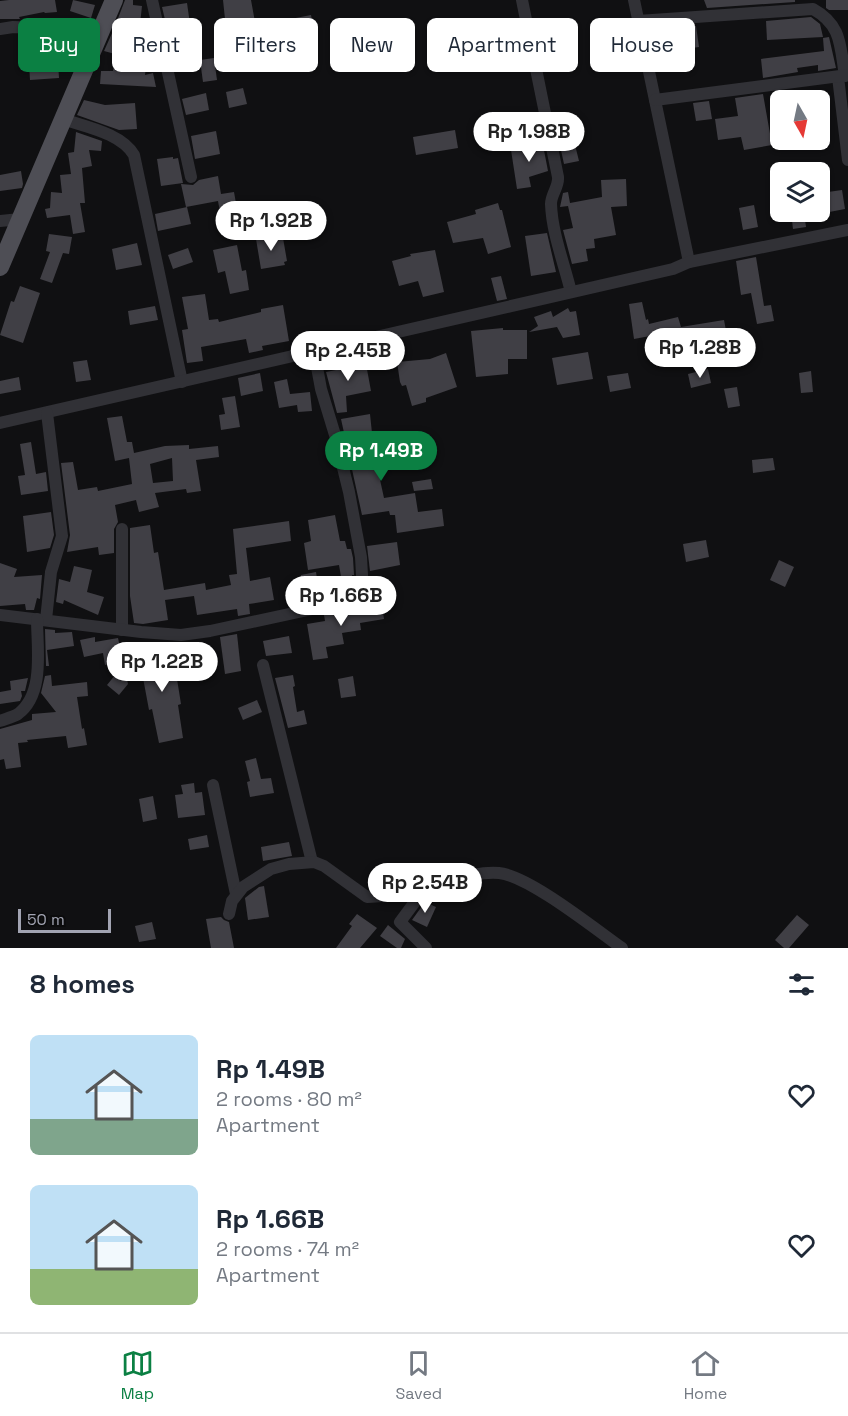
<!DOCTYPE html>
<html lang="en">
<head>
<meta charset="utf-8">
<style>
	body { margin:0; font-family:"Space Grotesk",sans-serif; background:#f2f2f3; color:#1f2937; height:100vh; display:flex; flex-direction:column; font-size:22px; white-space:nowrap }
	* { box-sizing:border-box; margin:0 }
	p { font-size:20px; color:#747a83 }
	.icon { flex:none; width:33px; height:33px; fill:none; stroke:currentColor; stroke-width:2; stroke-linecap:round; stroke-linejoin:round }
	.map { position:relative; height:948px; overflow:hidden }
	.side { display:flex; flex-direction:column; background:#fff; flex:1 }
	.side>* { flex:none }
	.guide { position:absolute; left:18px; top:18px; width:813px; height:54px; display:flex; gap:12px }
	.needle { width:39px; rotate:171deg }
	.tools { position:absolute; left:770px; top:90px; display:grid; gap:12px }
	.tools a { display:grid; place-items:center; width:60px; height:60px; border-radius:9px; background:#fff; box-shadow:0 2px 4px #0004; font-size:30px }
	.scale { position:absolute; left:18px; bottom:15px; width:93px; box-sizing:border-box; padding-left:6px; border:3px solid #a2a4b2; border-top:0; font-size:16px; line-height:21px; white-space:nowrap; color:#a2a4b2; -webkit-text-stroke:4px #0b0b0c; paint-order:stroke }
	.price { position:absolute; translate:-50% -51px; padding:0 14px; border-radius:21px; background:#fff; color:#222; font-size:20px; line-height:39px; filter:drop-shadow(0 2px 3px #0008) }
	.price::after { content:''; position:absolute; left:50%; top:36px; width:18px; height:14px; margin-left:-9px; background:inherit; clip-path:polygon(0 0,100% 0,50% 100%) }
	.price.active { background:#0b8043; color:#fff }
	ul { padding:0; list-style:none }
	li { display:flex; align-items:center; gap:18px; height:150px; padding:0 30px }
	li span { display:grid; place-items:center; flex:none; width:168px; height:120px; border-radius:9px; color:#555 }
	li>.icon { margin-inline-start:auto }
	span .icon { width:72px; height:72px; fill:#fffc; stroke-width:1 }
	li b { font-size:26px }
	h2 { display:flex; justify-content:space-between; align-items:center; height:72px; padding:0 30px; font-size:26px }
	.pill { padding:0 21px; border-radius:9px; background:#fff; box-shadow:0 2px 4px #0004; font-size:21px; line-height:54px }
	.pill.active { background:#0b8043; color:#fff }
	.tab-bar { display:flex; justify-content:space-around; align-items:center; height:84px; border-top:2px solid #e0e1e3; background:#fff; font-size:16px; color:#747a83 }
	.tab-bar a { display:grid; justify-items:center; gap:3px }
	.tab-bar .active { color:#0b8043 }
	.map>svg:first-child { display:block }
	.building { fill:#403f45; fill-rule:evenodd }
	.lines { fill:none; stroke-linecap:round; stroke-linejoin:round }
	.minor { stroke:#313136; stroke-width:12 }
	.primary { stroke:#4e4e55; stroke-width:18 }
</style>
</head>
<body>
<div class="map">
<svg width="848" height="948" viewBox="0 0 848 948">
	<rect width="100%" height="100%" fill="#101012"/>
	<g class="building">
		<polygon points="9,0 55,0 57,12 45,13 44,12 19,17 20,19 0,19 0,1"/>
		<polygon points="73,0 95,5 91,18 70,11"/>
		<polygon points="125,0 133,0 133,5 142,6 139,33 150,34 145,75 153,73 156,87 100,84 101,71 113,71 115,54 104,51 113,31 116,32 117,21"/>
		<polygon points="223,0 251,0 257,33 225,38 222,20 225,19"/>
		<polygon points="704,0 795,0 795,2 707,8"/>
		<polygon points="826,0 848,0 848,10 829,10 826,8"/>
		<polygon points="187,3 190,24 167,28 162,7"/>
		<polygon points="311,15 315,37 274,45 270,23"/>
		<polygon points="811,17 820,24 823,37 767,40 766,21"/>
		<polygon points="696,26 699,47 672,51 668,31"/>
		<polygon points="829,37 836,68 818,71 818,65 797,68 798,72 763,78 761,59 824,51 823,38"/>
		<polygon points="214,58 217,80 203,82 200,60"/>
		<polygon points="58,62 59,78 30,80 29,65"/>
		<polygon points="243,88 247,104 229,108 226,92"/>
		<polygon points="206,93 209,110 186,115 182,99"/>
		<polygon points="763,94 772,145 744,150 741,137 718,140 715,119 738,116 735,98"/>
		<polygon points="84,100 105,105 135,103 137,129 119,130 77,115"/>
		<polygon points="819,100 822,100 830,130 819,133"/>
		<polygon points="709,101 712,119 696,121 693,103"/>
		<polygon points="571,129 579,161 564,164 557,132"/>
		<polygon points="455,130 458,148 416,155 413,137"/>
		<polygon points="216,131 220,154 195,159 191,136"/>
		<polygon points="76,132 102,141 101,151 89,150 92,166 82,168 85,203 80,203 85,232 73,234 70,215 47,218 45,209 50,208 51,192 62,193 60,175 71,174 68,153 74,152"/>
		<polygon points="542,140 548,171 529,177 531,187 517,189 511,150 530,147 529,143"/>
		<polygon points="173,157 173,159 178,158 183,183 161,186 157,159"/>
		<polygon points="21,171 23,184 22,188 0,191 0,175"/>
		<polygon points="218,176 221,194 234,192 237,209 220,212 218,201 186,207 181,184 193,185 199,180"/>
		<polygon points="626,179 627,206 611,207 616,235 594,239 595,248 586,249 588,261 572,264 563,230 573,228 568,206 560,207 563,193 568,192 570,203 602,197 601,180"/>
		<polygon points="842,190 845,209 824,213 821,193"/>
		<polygon points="498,203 500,210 502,210 511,247 488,254 483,238 453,243 447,222 476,214 475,210"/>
		<polygon points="754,205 758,227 743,230 739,208"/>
		<polygon points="187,207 191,224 158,231 155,214"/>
		<polygon points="791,212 804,212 806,227 793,229"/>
		<polygon points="547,233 556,272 531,276 525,236"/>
		<polygon points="49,234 72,237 69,254 63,253 52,283 40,279 50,252 46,251"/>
		<polygon points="280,236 280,239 283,238 287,261 284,262 285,265 261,269 256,239"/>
		<polygon points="137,243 142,265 116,270 112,249"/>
		<polygon points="237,245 242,271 246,270 249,290 230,294 225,271 218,273 213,250"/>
		<polygon points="188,248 193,262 173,269 168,255"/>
		<polygon points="435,250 444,292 423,297 418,281 399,286 392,261 411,256 410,254"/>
		<polygon points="756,257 764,306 771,305 774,321 757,324 751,293 741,295 736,261"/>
		<polygon points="501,276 507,299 497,301 491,278"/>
		<polygon points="20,286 40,293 23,343 0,335 11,301 14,302"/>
		<polygon points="205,294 209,320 218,319 219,322 261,312 261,309 283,305 289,341 262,346 263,350 249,353 246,339 201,347 203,361 187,363 182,330 188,329 182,297"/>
		<polygon points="642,302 646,320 648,319 649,324 678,317 681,327 724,320 732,362 716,365 713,349 692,354 689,341 669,345 666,333 634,339 629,304"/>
		<polygon points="155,306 158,320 130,325 128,311"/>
		<polygon points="568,308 570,312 576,311 580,335 563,338 557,327 529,332 538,326 534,317 551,311 553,317"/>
		<polygon points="503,328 503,330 527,330 527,359 508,359 508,374 476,377 471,331"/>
		<polygon points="399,347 403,359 388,363 384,350"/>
		<polygon points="588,352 593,379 557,385 552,358"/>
		<polygon points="446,353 457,387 426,398 426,402 412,406 406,385 402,386 400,382 397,362 430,359"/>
		<polygon points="357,355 359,365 366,364 371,391 346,396 347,412 337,413 326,372 346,368 344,356"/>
		<polygon points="87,360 91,380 76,382 73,362"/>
		<polygon points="708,369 711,383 691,388 688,374"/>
		<polygon points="811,371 813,392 801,393 799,373"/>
		<polygon points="260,373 263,391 241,396 238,378"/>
		<polygon points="628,373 631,388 610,392 607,376"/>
		<polygon points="19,377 21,390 0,394 0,381"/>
		<polygon points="287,379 290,394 310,392 312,411 298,412 297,405 279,408 274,382"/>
		<polygon points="737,387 740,406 728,408 724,389"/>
		<polygon points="235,396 240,427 221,430 219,415 225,414 222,398"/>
		<polygon points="370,414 372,433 370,434 384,498 415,493 418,512 442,509 444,526 397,533 395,515 390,515 389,511 362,515 341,419"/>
		<path d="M122 416 127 442H132L134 453 165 446 189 445V449L218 446 219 457 196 460 201 491 187 493 186 489 155 493 159 507 139 512 136 500 115 505 118 522 114 529V553L99 555 98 547 67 552 70 535 61 463 73 462 78 490 97 487 98 491 132 484 129 458 115 461 107 418ZM172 458 173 481 153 483 150 464Z"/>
		<polygon points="31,442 36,474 46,472 48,491 21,495 18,476 25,475 20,444"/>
		<polygon points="773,458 775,470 753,473 752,460"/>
		<polygon points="431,479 433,489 414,491 412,482"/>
		<polygon points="51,512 54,535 50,548 27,552 23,516"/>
		<polygon points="335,515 340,541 345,541 347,549 351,549 353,558 354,575 352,575 354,589 344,594 339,565 308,570 304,543 311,541 308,520"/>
		<polygon points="289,521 291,541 246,548 250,581 270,577 274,600 249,604 250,614 238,616 237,609 197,615 194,596 165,600 168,620 143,624 134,623 130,596 130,528 150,525 154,553 158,552 164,590 205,583 206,590 231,585 229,575 237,574 233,529"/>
		<polygon points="706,540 709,557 686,562 683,544"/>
		<polygon points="397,542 400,565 370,571 367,546"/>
		<polygon points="779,560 794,567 785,587 770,580"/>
		<polygon points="0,563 17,569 14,577 42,575 40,599 37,598 34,610 26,610 25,604 0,606"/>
		<polygon points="74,566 92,570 87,592 104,597 98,615 64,600 63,604 56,602 59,579 70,582"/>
		<polygon points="316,572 320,597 304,601 298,580 301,579 301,575"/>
		<polygon points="381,599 384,619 360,623 361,630 342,633 344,644 326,647 328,658 313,660 307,624 325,621 324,615 356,608 365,602"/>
		<polygon points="45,629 55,630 55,633 72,632 74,646 47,650 49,666 46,666"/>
		<polygon points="237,634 241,671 225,674 220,637"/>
		<polygon points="289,636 292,653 266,656 263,641"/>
		<polygon points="95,637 95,642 118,638 123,661 105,665 103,653 84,657 80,640"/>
		<polygon points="152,647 153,650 169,647 174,680 177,679 181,704 178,705 183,738 159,743 152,709 149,710 138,651 142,651 141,649"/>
		<polygon points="124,664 128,684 119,695 107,685"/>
		<polygon points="51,675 52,686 87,682 88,696 77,697 82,729 84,728 87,745 68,748 66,736 27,740 28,742 18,743 21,767 6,769 4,759 0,760 0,729 32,720 32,714 56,712 41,693 45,676"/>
		<polygon points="293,675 295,686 293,687 297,712 304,710 307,724 288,728 275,678"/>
		<polygon points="353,676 356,696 341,698 338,679"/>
		<polygon points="28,678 25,691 21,691 22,696 20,701 0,704 0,692 11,690 10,681"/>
		<polygon points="257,700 262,712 243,720 238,708"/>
		<polygon points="256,758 261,779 271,778 274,793 250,797 247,782 250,781 245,761"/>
		<polygon points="194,783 195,793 202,792 205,815 178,818 175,795 183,794 181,785"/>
		<polygon points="153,796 157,819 143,822 139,799"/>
		<polygon points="207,835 209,847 190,850 188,839"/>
		<polygon points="289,842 292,856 263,861 261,847"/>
		<polygon points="264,886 269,917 248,920 245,898 259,887"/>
		<polygon points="425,902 436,907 427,927 412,920"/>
		<polygon points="357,914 377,928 360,948 336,948 352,926 349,924"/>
		<polygon points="797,915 809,925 789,948 784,948 775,940"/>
		<polygon points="221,917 224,920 229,922 234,948 211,948 206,919"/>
		<polygon points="152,922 156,939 139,942 135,926"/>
		<polygon points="388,925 405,939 401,948 397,948 380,936"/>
	</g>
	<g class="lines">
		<g class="minor">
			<polyline points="152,0 191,177"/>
			<path d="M522 0 558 177C559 187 551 194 551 204 552 233 564 263 571 292"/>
			<polyline points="634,0 689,262"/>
			<path d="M638 21 813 9C842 25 840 46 845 76"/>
			<polyline points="0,29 13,27 101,30"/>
			<polyline points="838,77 848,160"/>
			<polyline points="655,100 848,75"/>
			<path d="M63 119C86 127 121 133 134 155L182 382"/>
			<polyline points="0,221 20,219"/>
			<polyline points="0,423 673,269 689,262 848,230"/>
			<polyline points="122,529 122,630"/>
			<polyline points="0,615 141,632 181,635 210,631 354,600 363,593 361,557 349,492 335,435 321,389 314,351"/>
			<polyline points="46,620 51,572 62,536 47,413"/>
			<polyline points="263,665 312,862"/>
			<path d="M0 721C5 719 13 717 18 714 45 694 37 648 37 619"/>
			<polyline points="213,785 236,894"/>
			<polyline points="229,914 232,901 243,887 271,869 289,864 314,862 324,866 367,897 383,896 426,887"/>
			<path d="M426 948 400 922 426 887C449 882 475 871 499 873 529 876 595 929 622 948"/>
		</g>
		<polyline class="primary" points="0,267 114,0"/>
	</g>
</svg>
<div class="tools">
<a><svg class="needle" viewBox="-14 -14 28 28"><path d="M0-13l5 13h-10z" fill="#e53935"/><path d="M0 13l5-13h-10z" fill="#747a83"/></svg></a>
<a><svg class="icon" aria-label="layers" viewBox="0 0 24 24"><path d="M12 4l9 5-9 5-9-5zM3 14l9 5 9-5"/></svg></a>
</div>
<div class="scale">50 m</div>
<b class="price" style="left:529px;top:163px">Rp 1.98B</b>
<b class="price" style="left:271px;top:252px">Rp 1.92B</b>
<b class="price" style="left:700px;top:379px">Rp 1.28B</b>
<b class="price" style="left:348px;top:382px">Rp 2.45B</b>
<b class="price active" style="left:381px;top:482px">Rp 1.49B</b>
<b class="price" style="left:341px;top:627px">Rp 1.66B</b>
<b class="price" style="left:162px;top:693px">Rp 1.22B</b>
<b class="price" style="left:425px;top:914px">Rp 2.54B</b>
<div class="guide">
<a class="pill active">Buy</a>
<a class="pill">Rent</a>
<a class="pill">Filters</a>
<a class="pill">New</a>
<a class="pill">Apartment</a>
<a class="pill">House</a>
</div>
</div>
<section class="side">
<h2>8 homes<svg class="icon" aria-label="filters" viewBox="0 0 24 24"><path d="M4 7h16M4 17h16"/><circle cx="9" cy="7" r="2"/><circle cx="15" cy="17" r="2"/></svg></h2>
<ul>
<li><span style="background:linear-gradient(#bfe0f5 70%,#7fa58c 0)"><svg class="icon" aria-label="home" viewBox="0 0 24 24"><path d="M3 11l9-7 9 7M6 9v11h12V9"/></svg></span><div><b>Rp 1.49B</b><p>2 rooms · 80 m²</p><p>Apartment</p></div><svg class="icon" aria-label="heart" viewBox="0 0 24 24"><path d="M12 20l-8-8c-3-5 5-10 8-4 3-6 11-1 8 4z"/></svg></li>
<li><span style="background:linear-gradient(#bfe0f5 70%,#8fb573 0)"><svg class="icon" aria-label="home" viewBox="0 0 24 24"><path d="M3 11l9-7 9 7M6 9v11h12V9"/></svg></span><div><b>Rp 1.66B</b><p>2 rooms · 74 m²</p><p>Apartment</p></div><svg class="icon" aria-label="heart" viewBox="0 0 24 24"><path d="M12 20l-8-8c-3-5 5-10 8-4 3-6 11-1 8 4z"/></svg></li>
</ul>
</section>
<nav class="tab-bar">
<a class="active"><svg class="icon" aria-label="map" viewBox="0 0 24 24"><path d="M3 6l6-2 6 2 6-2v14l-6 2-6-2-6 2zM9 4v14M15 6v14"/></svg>Map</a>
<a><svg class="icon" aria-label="saved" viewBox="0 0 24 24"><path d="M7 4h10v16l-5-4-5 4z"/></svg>Saved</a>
<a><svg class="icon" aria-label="home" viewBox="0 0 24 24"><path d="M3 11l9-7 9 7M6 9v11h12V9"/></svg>Home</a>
</nav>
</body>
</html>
